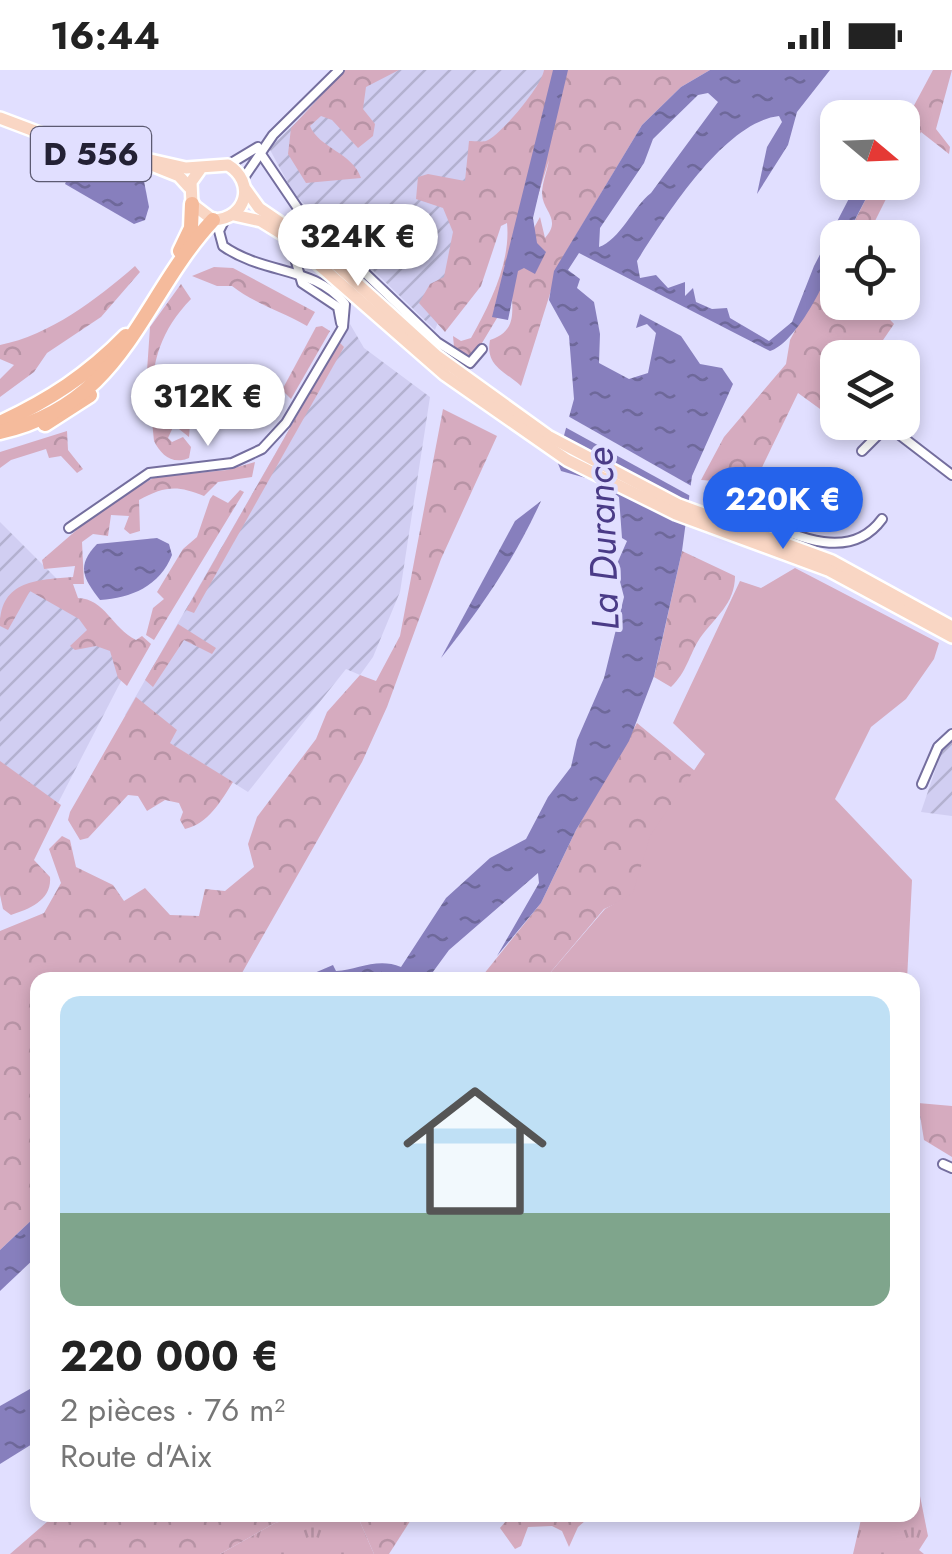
<!DOCTYPE html>
<html lang="fr">
<head>
<meta charset="utf-8">
<style>
	body { margin:0; font-family:Jost,sans-serif; background:#f6f6f6; color:#222; height:100vh; display:flex; flex-direction:column; font-size:38px; white-space:nowrap }
	* { box-sizing:border-box; margin:0 }
	p { font-size:32px; color:#767676 }
	.icon { flex:none; width:55px; height:55px; fill:none; stroke:currentColor; stroke-width:2; stroke-linecap:round; stroke-linejoin:round }
	.map { position:relative; flex:1; overflow:hidden }
	.details { position:absolute; left:30px; top:902px; width:890px; height:550px; display:flex; flex-direction:column; background:#fff; border-radius:20px; box-shadow:0 5px 15px #0003 }
	.details>* { flex:none }
	.needle { width:65px; rotate:109deg }
	.tools { position:absolute; left:820px; top:30px; display:grid; gap:20px }
	.tools a { display:grid; place-items:center; width:100px; height:100px; border-radius:20px; background:#fff; box-shadow:0 5px 15px #0003; font-size:50px }
	.price { position:absolute; translate:-50% -85px; padding:0 22px; border-radius:35px; background:#fff; color:#222; font-size:32px; line-height:65px; filter:drop-shadow(0 2px 5px #0008) }
	.price::after { content:''; position:absolute; left:50%; top:60px; width:30px; height:22px; margin-left:-15px; background:inherit; clip-path:polygon(0 0,100% 0,50% 100%) }
	.price.on { background:#2563eb; color:#fff }
	ul { padding:0; list-style:none }
	li { display:grid; align-content:center; gap:20px; height:530px; padding:0 30px }
	li span { display:grid; place-items:center; height:310px; border-radius:20px; color:#555 }
	li>.icon { margin-inline-start:auto }
	span .icon { width:180px; height:180px; fill:#fffc; stroke-width:1 }
	li b { font-size:42px }
	.status { display:flex; justify-content:space-between; align-items:center; height:70px; padding:0 50px; background:#fff; direction:ltr }
	.status svg { height:28px; fill:currentColor }
	.map>svg:first-child { display:block }
	.industrial { fill:url(#industrial-furrows) }
	.grass { fill:url(#grass-tufts) }
	.forest { fill:url(#forest-crowns) }
	.park { fill:#d6abbf }
	.water { fill:url(#water-ripples); fill-rule:evenodd }
	.pier { fill:#e1dfff }
	.lines { fill:none; stroke-linecap:round; stroke-linejoin:round }
	.street-casing { stroke:#746e9e; stroke-width:12 }
	.primary-casing { stroke:#fff; stroke-width:16 }
	.highway-casing { stroke:#fff; stroke-width:19 }
	.street { stroke:#fff; stroke-width:8 }
	.primary { stroke:#f9d6c4; stroke-width:11 }
	.highway { stroke:#f5bb9c; stroke-width:14 }
	.labels { text-anchor:middle; dominant-baseline:central; stroke-width:8; stroke-linejoin:round; paint-order:stroke }
	.shield { fill:#e1dfff; stroke:#5c5a72; stroke-width:2.5 }
	.shield-label { font-size:32px; font-weight:bold; fill:#232135 }
	.water-label { font-size:38px; font-style:italic; fill:#4a3b87; stroke:#e1dfff }
</style>
</head>
<body>
<div class="status"><b>16:44</b><svg viewBox="0 0 49 12"><path d="M0 12V9h3v3zM5 12V6h3v6zM10 12V3h3v9zM15 12V0h3v12zM26 1h20v11H26zM47 4h2v5h-2z"/></svg></div>
<div class="map">
<svg width="952" height="1484" viewBox="0 0 952 1484">
	<defs>
		<pattern id="industrial-furrows" width="10" height="10" patternUnits="userSpaceOnUse" patternTransform="scale(2.5)"><rect width="10" height="10" fill="#d1cef2"/><path d="M-1 1l2-2M0 10L10 0M9 11l2-2" fill="none" stroke="#b3b1d0"/></pattern>
		<pattern id="grass-tufts" width="24" height="20" patternUnits="userSpaceOnUse" patternTransform="scale(2.5)"><rect width="24" height="20" fill="#d6abbf"/><path d="M3 7l-1-3M5 7V3M7 7l1-3M15 17l-1-3M17 17v-4M19 17l1-3" fill="none" stroke="#b793a5"/></pattern>
		<pattern id="forest-crowns" width="20" height="18" patternUnits="userSpaceOnUse" patternTransform="scale(2.5)"><rect width="20" height="18" fill="#d6abbf"/><path d="M2 6a3 3 0 1 1 6 0M12 15a3 3 0 1 1 6 0" fill="none" stroke="#b793a5"/></pattern>
		<pattern id="water-ripples" width="26" height="14" patternUnits="userSpaceOnUse" patternTransform="scale(2.5)"><rect width="26" height="14" fill="#877fbd"/><path d="M2 4q2-2 4 0t4 0M15 11q2-2 4 0t4 0" fill="none" stroke="#6e689a"/></pattern>
	</defs>
	<rect width="100%" height="100%" fill="#e1dfff"/>
	<g class="industrial">
		<polygon points="352,0 552,0 491,112 435,260 294,124 269,78"/>
		<polygon points="350,254 364,278 430,327 400,522 373,587 360,605 346,599 248,722 125,645"/>
		<polygon points="0,452 134,586 56,737 0,695"/>
		<polygon points="952,669 952,746 921,742 943,677"/>
	</g>
	<g class="grass">
		<polygon points="913,1412 918,1416 928,1466 919,1480 924,1484 853,1484 862,1445 912,1445"/>
		<polygon points="305,1445 357,1445 374,1484 220,1484 275,1453"/>
	</g>
	<g class="forest">
		<path d="M345 0H399L366 17 363 39 375 54 373 66 358 78 332 50 321 46 310 56C319 78 353 83 361 108L306 113 288 84 291 58Z"/>
		<path d="M544 0H710L681 17 642 55 560 192 521 316C505 301 485 296 490 270 524 259 507 232 514 208 519 187 529 166 540 147L545 168C562 149 543 142 542 124 542 113 547 101 549 90L503 238 473 288 454 277 453 266 461 271 471 268C490 234 511 192 507 153L501 156 481 216 445 262 419 233 430 214 444 207 453 162 443 138 416 129 418 107 428 104 465 111 469 71C473 71 482 72 486 71 500 66 542 16 544 0Z"/>
		<polygon points="933,0 952,0 936,59 950,77 949,84 921,62 903,95 903,56"/>
		<polygon points="874,113 894,113 867,167 846,168"/>
		<polygon points="837,183 838,232 874,233 894,254 881,273 902,284 838,288 838,352 798,323 752,418 762,435 753,440 734,427 728,412 701,410 724,367 786,294 790,270"/>
		<path d="M135 196 140 202 101 247 47 283 34 302 0 327V309L14 295 0 289V275C50 265 96 230 135 196Z"/>
		<path d="M214 197 233 198 315 242 307 256C281 241 255 234 232 216H217L192 206Z"/>
		<path d="M181 214 191 229C161 260 151 292 152 333L159 329 190 354 189 367 174 355 168 368 172 372 183 367 191 377 189 388C172 395 161 385 154 371L147 301 150 257Z"/>
		<polygon points="322,256 330,261 291,329 282,320 316,257"/>
		<polygon points="339,272 344,277 194,543 186,540"/>
		<polygon points="443,339 497,366 441,489 387,637 362,692 238,910 38,910 37,1145 0,1180 0,861 44,843 61,813 49,779 62,766 70,770 76,797 113,815 124,831 145,818 170,845 199,846 205,819 225,821 254,797 248,774 257,747 316,669 327,642 360,605 376,611 400,566"/>
		<polygon points="67,361 68,380 83,399 77,403 61,386 49,388 46,379 11,390 0,398 0,382"/>
		<path d="M255 392 252 407 218 412 204 426C177 415 165 416 139 430L140 461 130 464 124 459 129 446 111 445 108 466 93 464 82 472 84 514H73L78 528C105 529 112 558 136 570L142 566 151 574 127 616 118 608 110 581 96 576 75 580 70 576 87 560 79 549 30 521 8 560 0 556C0 509 39 510 73 507L75 496 44 499 42 490 102 438 155 407 227 400Z"/>
		<polygon points="240,420 244,422 154,570 146,565 153,538 164,529 157,522 183,479 197,467 210,429 213,425 228,433"/>
		<path d="M682 481 735 506C735 534 715 547 700 568 689 585 687 602 671 617L654 607Z"/>
		<polygon points="178,554 216,578 212,584 184,570 153,617 145,610"/>
		<path d="M136 627 177 660 170 673 233 712C221 731 208 754 185 759L180 750 183 742 179 733 165 730 147 741 138 726 128 725 88 768 80 770 68 750 70 742Z"/>
		<polygon points="637,653 695,701 644,821 604,839 544,910 479,910 541,833 576,760"/>
		<path d="M0 691 61 735 34 790 50 807C52 830 30 839 11 845L3 839 0 825Z"/>
		<polygon points="918,1033 952,1036 952,1087 924,1070"/>
		<polygon points="55,1445 305,1445 275,1453 220,1484 10,1484"/>
		<polygon points="357,1445 414,1445 389,1484 374,1484"/>
		<polygon points="511,1445 592,1445 578,1457 569,1477 562,1461 552,1456 528,1457 521,1476 515,1479 500,1458"/>
	</g>
	<polygon class="park" points="795,498 939,573 934,589 906,629 871,657 835,729 912,810 907,910 544,910 605,839 633,823 650,766 705,684 673,653 740,511 761,518"/>
	<g class="water">
		<polygon points="553,0 568,0 533,148 537,173 546,182 535,204 524,198 518,201 508,250 492,247"/>
		<path d="M710 0H830L797 42 788 75 757 124 767 77 782 52 779 46C724 52 665 147 637 191L640 208 656 205 668 218 685 212V226L693 218 696 232 712 239 727 238 730 248 769 271 792 252 814 196 857 113H874L846 167 838 168C837 195 798 273 770 281L579 183 568 200 580 209 577 218 594 232 600 264 599 293 629 309 648 303 656 263 647 254 636 258 640 244 681 266 700 294 722 298 733 314 692 406 682 481 654 606 629 671 576 760 541 833 497 886 539 813 538 803 449 880 427 910H298L333 895 336 901C358 900 377 887 401 897L446 828 490 788 526 769 548 727 571 697 577 670 604 608 624 527 616 496 627 471 622 468 619 427 593 410 561 401 557 391 574 329 569 266 549 230 554 201 642 55 681 17ZM708 23 718 32 651 123C633 137 620 170 599 177L600 158 644 93 653 69 698 25Z"/>
		<polygon points="84,97 143,106 149,137 145,150 134,154 65,114 70,102"/>
		<path d="M541 431C514 490 482 537 441 588L515 451Z"/>
		<path d="M157 468 169 474 172 485C160 516 131 528 100 530 83 508 76 496 97 474Z"/>
		<polygon points="37,1145 37,1186 0,1221 0,1180"/>
		<polygon points="37,1315 37,1371 0,1394 0,1336"/>
	</g>
	<polygon class="pier" points="566,345 695,418 694,428 563,356"/>
	<g class="lines">
		<defs>
			<g id="street">
				<polyline points="259,81 299,140 437,272 470,293 482,279"/>
				<polyline points="228,95 258,77"/>
				<polyline points="243,109 273,65 339,0"/>
				<polyline points="291,174 302,213 338,237 341,253"/>
				<polyline points="862,381 883,360 892,359 952,405"/>
				<path d="M756 448C795 466 850 493 882 449"/>
				<path d="M69 458 149 403 232 393 262 379 286 353 343 257 345 234C315 196 264 205 223 176L219 161 225 149"/>
				<polyline points="922,714 938,677 952,664"/>
				<polyline points="943,1094 952,1098"/>
			</g>
			<g id="primary">
				<path d="M0 48 53 68 186 98 228 95C256 112 247 149 213 150L192 134 191 112 201 98"/>
				<polyline points="154,96 179,106 189,117"/>
				<polyline points="246,120 259,138 319,179 437,286 548,366 679,435 832,491 952,557"/>
				<polyline points="234,145 261,151 287,167 445,305 567,390 676,444 828,500 952,567"/>
			</g>
			<g id="highway">
				<polyline points="180,181 191,158 192,134"/>
				<path d="M0 353C49 330 88 305 126 266"/>
				<polyline points="45,354 90,325"/>
				<path d="M0 362C125 334 140 228 213 150"/>
			</g>
		</defs>
		<use href="#street" class="street-casing"/>
		<use href="#primary" class="primary-casing"/>
		<use href="#highway" class="highway-casing"/>
		<use href="#street" class="street"/>
		<use href="#primary" class="primary"/>
		<use href="#highway" class="highway"/>
	</g>
	<g class="labels">
		<rect class="shield" x="31" y="57" width="120" height="54" rx="8"/>
		<g class="shield-label">
			<text x="91" y="84">D 556</text>
		</g>
		<g class="water-label">
			<text transform="translate(602 469) rotate(-92)">La Durance</text>
		</g>
	</g>
</svg>
<div class="tools">
<a><svg class="needle" viewBox="-14 -14 28 28"><path d="M0-13l5 13h-10z" fill="#e53935"/><path d="M0 13l5-13h-10z" fill="#767676"/></svg></a>
<a><svg class="icon" aria-label="locate" viewBox="0 0 24 24"><circle cx="12" cy="12" r="6"/><path d="M12 2v4M12 18v4M2 12h4M18 12h4"/></svg></a>
<a><svg class="icon" aria-label="layers" viewBox="0 0 24 24"><path d="M12 4l9 5-9 5-9-5zM3 14l9 5 9-5"/></svg></a>
</div>
<b class="price" style="left:358px;top:219px">324K €</b>
<b class="price" style="left:208px;top:379px">312K €</b>
<b class="price on" style="left:783px;top:482px">220K €</b>
<section class="details">
<ul>
<li><span style="background:linear-gradient(#bfe0f5 70%,#7fa58c 0)"><svg class="icon" aria-label="home" viewBox="0 0 24 24"><path d="M3 11l9-7 9 7M6 9v11h12V9"/></svg></span><div><b>220 000 €</b><p>2 pièces · 76 m²</p><p>Route d'Aix</p></div></li>
</ul>
</section>
</div>
</body>
</html>
